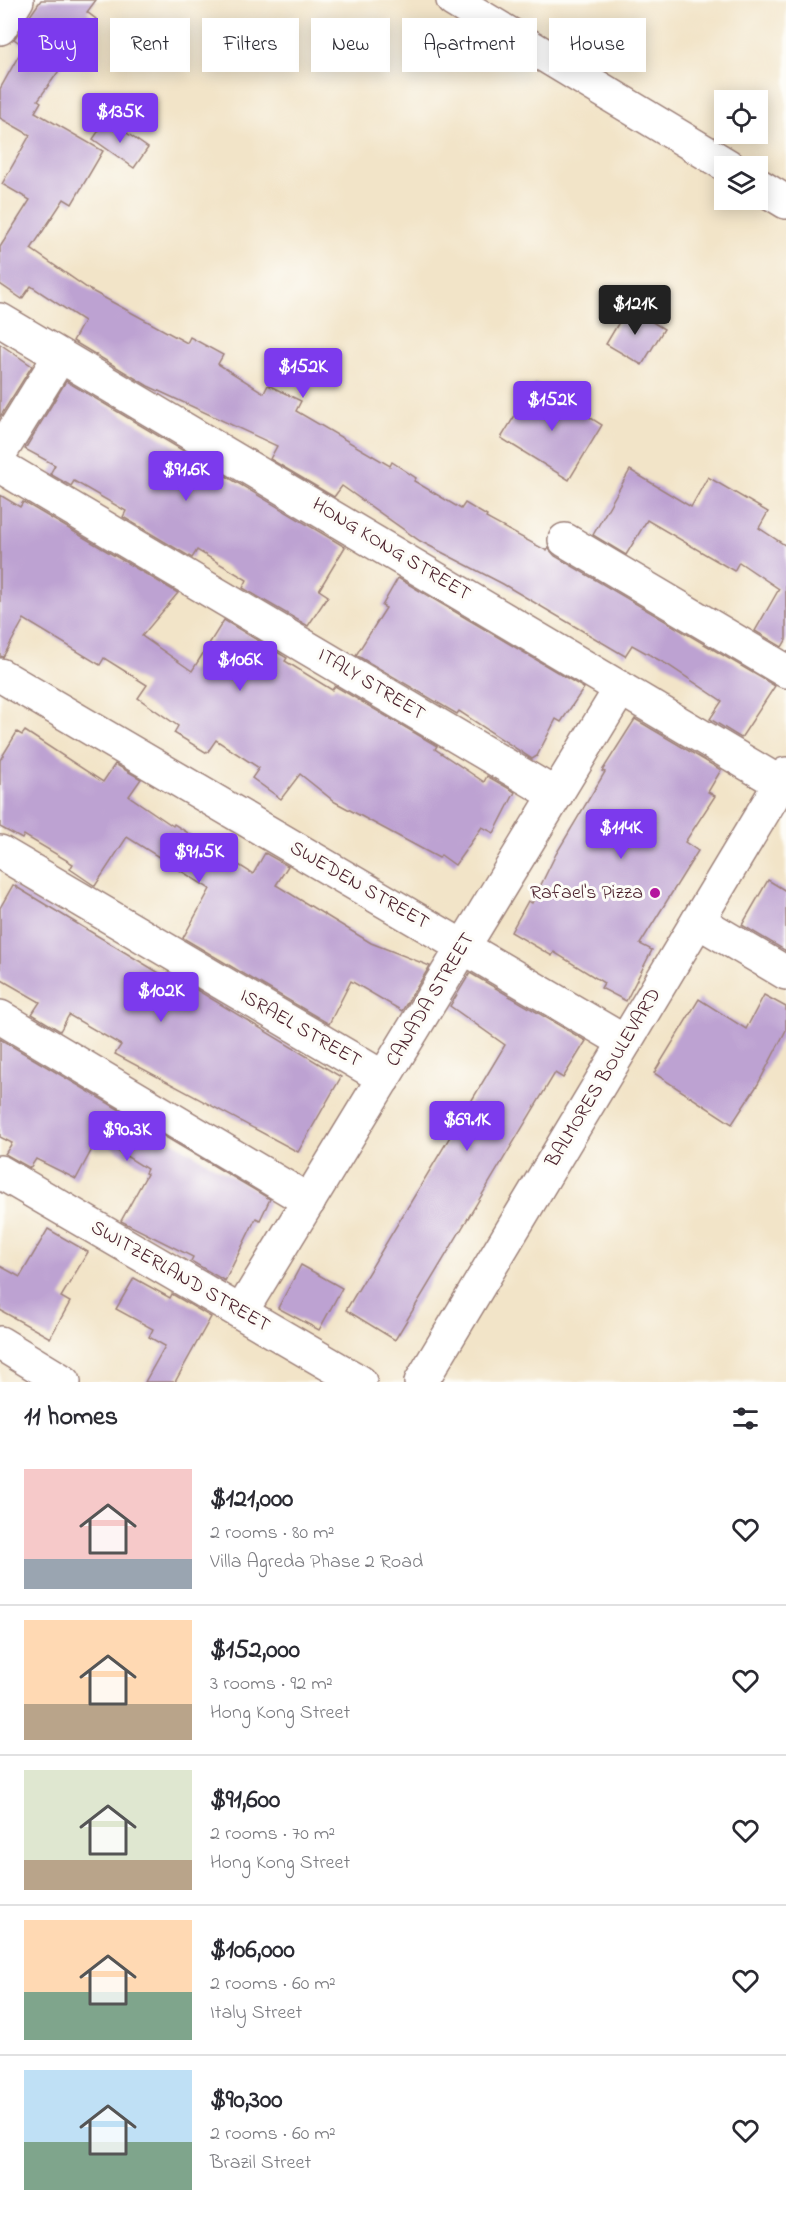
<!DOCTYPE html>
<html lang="en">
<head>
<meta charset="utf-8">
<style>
	body { margin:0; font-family:"Indie Flower",sans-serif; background:#f7f7f7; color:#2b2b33; height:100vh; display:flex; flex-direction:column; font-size:22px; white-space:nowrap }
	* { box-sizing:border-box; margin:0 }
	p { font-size:20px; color:#7c7c81 }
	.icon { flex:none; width:33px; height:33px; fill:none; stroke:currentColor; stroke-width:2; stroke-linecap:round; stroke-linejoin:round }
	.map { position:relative; height:1382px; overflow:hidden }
	.drawer { display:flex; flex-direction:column; background:#fff; flex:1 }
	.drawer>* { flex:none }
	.top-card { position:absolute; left:18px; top:18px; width:750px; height:54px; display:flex; gap:12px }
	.tools { position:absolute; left:714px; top:90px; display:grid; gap:12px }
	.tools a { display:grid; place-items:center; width:54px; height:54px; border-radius:0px; background:#fff; box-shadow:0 3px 15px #0003; font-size:30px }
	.price { position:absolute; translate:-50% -51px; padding:0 14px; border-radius:6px; background:#7c3aed; color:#fff; font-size:20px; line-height:39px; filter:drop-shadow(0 2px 3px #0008) }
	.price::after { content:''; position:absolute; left:50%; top:36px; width:18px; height:14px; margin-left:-9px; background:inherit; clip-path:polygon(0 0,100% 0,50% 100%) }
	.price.on { background:#222; color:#fff }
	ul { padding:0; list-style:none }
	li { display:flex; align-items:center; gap:18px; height:150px; padding:0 24px }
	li+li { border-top:2px solid #e1e1e2 }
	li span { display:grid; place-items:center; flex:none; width:168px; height:120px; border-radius:0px; color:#555 }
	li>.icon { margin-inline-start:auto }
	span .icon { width:72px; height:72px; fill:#fffc; stroke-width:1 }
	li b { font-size:26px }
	h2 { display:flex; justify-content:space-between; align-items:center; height:72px; padding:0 24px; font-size:26px }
	.pill { padding:0 21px; border-radius:0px; background:#fff; box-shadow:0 3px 15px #0003; font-size:21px; line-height:54px }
	.pill.on { background:#7c3aed; color:#fff }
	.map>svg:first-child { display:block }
	.building { fill:#bda2d2 }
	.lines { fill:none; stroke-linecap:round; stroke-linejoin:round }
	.minor-casing { stroke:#9e827a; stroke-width:36 }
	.major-casing { stroke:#9e827a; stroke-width:36 }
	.minor { stroke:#fff; stroke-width:33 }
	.major { stroke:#fff; stroke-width:33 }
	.poi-dot { fill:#b5179e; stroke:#fdfcf7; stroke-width:2 }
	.labels { text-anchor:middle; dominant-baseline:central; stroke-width:6; stroke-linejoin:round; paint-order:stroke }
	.street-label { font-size:20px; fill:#4a1f2b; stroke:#fdfcf7 }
	.poi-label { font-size:20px; fill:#4a1f2b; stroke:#fdfcf7; text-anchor:end }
</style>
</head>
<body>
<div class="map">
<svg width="786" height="1382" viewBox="0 0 786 1382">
	<rect width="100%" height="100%" fill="#fdfcf7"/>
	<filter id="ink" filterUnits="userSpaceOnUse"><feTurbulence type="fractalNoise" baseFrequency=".0167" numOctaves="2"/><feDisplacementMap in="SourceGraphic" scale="12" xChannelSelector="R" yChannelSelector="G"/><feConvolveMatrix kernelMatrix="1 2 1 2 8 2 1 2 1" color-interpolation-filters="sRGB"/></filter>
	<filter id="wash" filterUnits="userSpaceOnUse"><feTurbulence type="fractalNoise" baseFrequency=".008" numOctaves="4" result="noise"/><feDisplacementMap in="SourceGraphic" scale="24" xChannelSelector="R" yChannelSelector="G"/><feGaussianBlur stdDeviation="1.35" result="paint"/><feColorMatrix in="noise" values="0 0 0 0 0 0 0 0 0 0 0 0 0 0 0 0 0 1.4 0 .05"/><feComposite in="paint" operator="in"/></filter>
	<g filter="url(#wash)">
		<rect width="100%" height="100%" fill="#f2e4c8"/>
		<g id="blocks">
			<g class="building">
				<polygon points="41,0 96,0 87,12 96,19 38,100 41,102 35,112 103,151 72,204 64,199 31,249 90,290 187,343 190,337 223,355 218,364 264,393 268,385 301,401 296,411 390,466 392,462 416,478 414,481 461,509 465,503 487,516 486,518 547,551 548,548 555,556 775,686 741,738 710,719 722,701 668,665 632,645 625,656 503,584 420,541 342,486 334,497 270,459 277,446 148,386 73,341 84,321 31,286 22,299 0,284 0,247 30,200 2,184 30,135 0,118 0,89 24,46 14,39"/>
				<polygon points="107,119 148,148 134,168 93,139"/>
				<polygon points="628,307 664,329 642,365 606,344"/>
				<polygon points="0,344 32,366 0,417"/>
				<polygon points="66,381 345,547 319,590 328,596 308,626 243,588 247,580 197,550 192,558 123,517 126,511 74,481 71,486 50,474 55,465 25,449"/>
				<polygon points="535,383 602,425 569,480 501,438"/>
				<polygon points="630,470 691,507 708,477 768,512 759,528 786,546 786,640 782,647 755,631 779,589 739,562 734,571 647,520 626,555 593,535"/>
				<polygon points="0,495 20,507 23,502 27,504 178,593 142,636 192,671 224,620 287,658 285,661 332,690 335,686 437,746 435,749 484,782 487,776 515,792 494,833 482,827 455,865 441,855 439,858 335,802 300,774 281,799 252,778 259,768 216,740 207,753 174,733 178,726 138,698 147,685 104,658 100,665 24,619 3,657 0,656"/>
				<polygon points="398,578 584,688 561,722 556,719 537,756 532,759 459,711 457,714 356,655 386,608 382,606"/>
				<polygon points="635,719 721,770 708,792 715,796 685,842 698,851 640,944 652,950 626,1001 601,988 604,983 554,952 552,956 511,932 528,901 532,903 556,854 605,772 602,771"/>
				<polygon points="25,731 103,782 115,764 141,779 129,796 173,826 174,824 253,874 265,853 288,866 276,885 371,943 430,966 402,1011 351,981 329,1024 183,938 210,889 127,837 95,886 70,869 73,864 24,835 22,839 0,827 0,760 17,732 22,735"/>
				<polygon points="768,880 786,891 786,951 742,925"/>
				<polygon points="13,885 189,991 192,987 341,1077 298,1152 115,1054 121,1045 69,1015 60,1031 32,1014 40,1002 0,979 0,908"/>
				<polygon points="470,973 586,1041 563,1078 555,1073 395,1340 346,1310 505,1045 450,1006"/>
				<polygon points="764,995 786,1007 786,1030 758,1084 732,1124 654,1073 699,999 746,1029"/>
				<polygon points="0,1039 270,1199 260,1220 256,1218 225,1281 191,1261 193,1257 121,1221 147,1174 145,1173 147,1169 107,1144 97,1140 76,1179 36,1159 30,1168 5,1154 12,1143 0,1137"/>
				<polygon points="48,1229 88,1252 61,1297 70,1302 50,1338 0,1310 0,1266 20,1277"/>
				<polygon points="301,1265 342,1288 319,1330 278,1308"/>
				<polygon points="134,1278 170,1298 172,1294 211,1317 175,1382 145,1382 165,1346 149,1337 153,1329 116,1309"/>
			</g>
		</g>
	</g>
	<g filter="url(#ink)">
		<use href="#blocks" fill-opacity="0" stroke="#9e827a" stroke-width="1.5"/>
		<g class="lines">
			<defs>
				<g id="minor">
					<polyline points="453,0 728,166"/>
					<polyline points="0,28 17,0"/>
					<polyline points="758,185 786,202"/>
					<polyline points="0,320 780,783"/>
					<polyline points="0,453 60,356"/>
					<polyline points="0,466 556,795"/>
					<polyline points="565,540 786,671"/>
					<polyline points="0,675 625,1042"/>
					<polyline points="0,852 384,1078"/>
					<polyline points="698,921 786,973"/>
					<polyline points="0,1017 309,1201"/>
					<polyline points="0,1172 360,1382"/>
					<polyline points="241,1312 621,688"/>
					<polyline points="0,1343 64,1382"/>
				</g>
				<polyline id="major" points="421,1382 786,774"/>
			</defs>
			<use href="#minor" class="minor-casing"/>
			<use href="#major" class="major-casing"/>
			<use href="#minor" class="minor"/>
			<use href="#major" class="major"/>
		</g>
	</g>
	<circle class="poi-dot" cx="655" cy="893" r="6"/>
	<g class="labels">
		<g class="street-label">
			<text transform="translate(391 550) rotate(31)">HONG KONG STREET</text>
			<text transform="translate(371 685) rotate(31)">ITALY STREET</text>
			<text transform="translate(359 886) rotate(30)">SWEDEN STREET</text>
			<text transform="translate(431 1000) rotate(-59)">CANADA STREET</text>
			<text transform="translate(300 1029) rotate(30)">ISRAEL STREET</text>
			<text transform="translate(604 1078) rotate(-59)">BALMORES BOULEVARD</text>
			<text transform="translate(180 1277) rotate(30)">SWITZERLAND STREET</text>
		</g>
		<g class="poi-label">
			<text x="643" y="893">Rafael's Pizza</text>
		</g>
	</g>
</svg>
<div class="tools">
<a><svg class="icon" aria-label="locate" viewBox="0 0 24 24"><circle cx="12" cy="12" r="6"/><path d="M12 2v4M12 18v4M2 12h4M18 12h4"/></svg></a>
<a><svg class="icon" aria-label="layers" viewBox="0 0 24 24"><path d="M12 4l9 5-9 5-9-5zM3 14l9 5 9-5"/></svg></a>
</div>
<b class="price" style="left:120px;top:144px">$135K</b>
<b class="price on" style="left:635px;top:336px">$121K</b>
<b class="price" style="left:303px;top:399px">$152K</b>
<b class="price" style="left:552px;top:432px">$152K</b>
<b class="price" style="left:186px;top:502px">$91.6K</b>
<b class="price" style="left:240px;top:692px">$106K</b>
<b class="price" style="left:621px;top:860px">$114K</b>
<b class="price" style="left:199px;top:884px">$91.5K</b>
<b class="price" style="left:161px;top:1023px">$102K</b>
<b class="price" style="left:467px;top:1152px">$69.1K</b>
<b class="price" style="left:127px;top:1162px">$90.3K</b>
<div class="top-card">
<a class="pill on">Buy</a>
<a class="pill">Rent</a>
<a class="pill">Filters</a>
<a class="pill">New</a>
<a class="pill">Apartment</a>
<a class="pill">House</a>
</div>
</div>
<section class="drawer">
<h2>11 homes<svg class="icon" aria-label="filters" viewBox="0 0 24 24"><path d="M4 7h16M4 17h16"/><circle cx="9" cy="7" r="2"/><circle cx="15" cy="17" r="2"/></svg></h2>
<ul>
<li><span style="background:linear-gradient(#f6c9c9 75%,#9aa5b1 0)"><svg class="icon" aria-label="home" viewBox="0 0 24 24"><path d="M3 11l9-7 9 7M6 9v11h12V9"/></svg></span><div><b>$121,000</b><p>2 rooms · 80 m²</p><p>Villa Agreda Phase 2 Road</p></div><svg class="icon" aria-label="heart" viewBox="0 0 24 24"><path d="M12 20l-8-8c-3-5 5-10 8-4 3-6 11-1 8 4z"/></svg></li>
<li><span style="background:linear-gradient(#ffd9b3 70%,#b9a48a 0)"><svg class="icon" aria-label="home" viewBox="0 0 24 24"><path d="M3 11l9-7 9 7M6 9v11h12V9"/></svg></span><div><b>$152,000</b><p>3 rooms · 92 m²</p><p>Hong Kong Street</p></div><svg class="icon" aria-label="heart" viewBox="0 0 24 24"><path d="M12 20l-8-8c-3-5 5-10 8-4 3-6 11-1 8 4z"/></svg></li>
<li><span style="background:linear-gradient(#dfe7d0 75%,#b9a48a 0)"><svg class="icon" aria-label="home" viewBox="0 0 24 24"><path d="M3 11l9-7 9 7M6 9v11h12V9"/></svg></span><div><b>$91,600</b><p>2 rooms · 70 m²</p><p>Hong Kong Street</p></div><svg class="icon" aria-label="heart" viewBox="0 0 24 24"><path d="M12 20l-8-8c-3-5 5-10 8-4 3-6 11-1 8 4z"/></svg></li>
<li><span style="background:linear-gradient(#ffd9b3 60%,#7fa58c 0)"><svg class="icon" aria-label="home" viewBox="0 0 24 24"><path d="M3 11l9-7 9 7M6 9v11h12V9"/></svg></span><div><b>$106,000</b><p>2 rooms · 60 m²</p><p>Italy Street</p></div><svg class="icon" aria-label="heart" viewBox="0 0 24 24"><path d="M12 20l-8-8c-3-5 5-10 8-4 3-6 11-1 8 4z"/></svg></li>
<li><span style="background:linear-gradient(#bfe0f5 60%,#7fa58c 0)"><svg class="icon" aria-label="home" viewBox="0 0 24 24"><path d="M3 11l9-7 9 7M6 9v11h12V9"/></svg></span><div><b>$90,300</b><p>2 rooms · 60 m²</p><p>Brazil Street</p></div><svg class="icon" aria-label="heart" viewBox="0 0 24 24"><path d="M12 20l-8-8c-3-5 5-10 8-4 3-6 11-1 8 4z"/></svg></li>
</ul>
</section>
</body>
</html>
